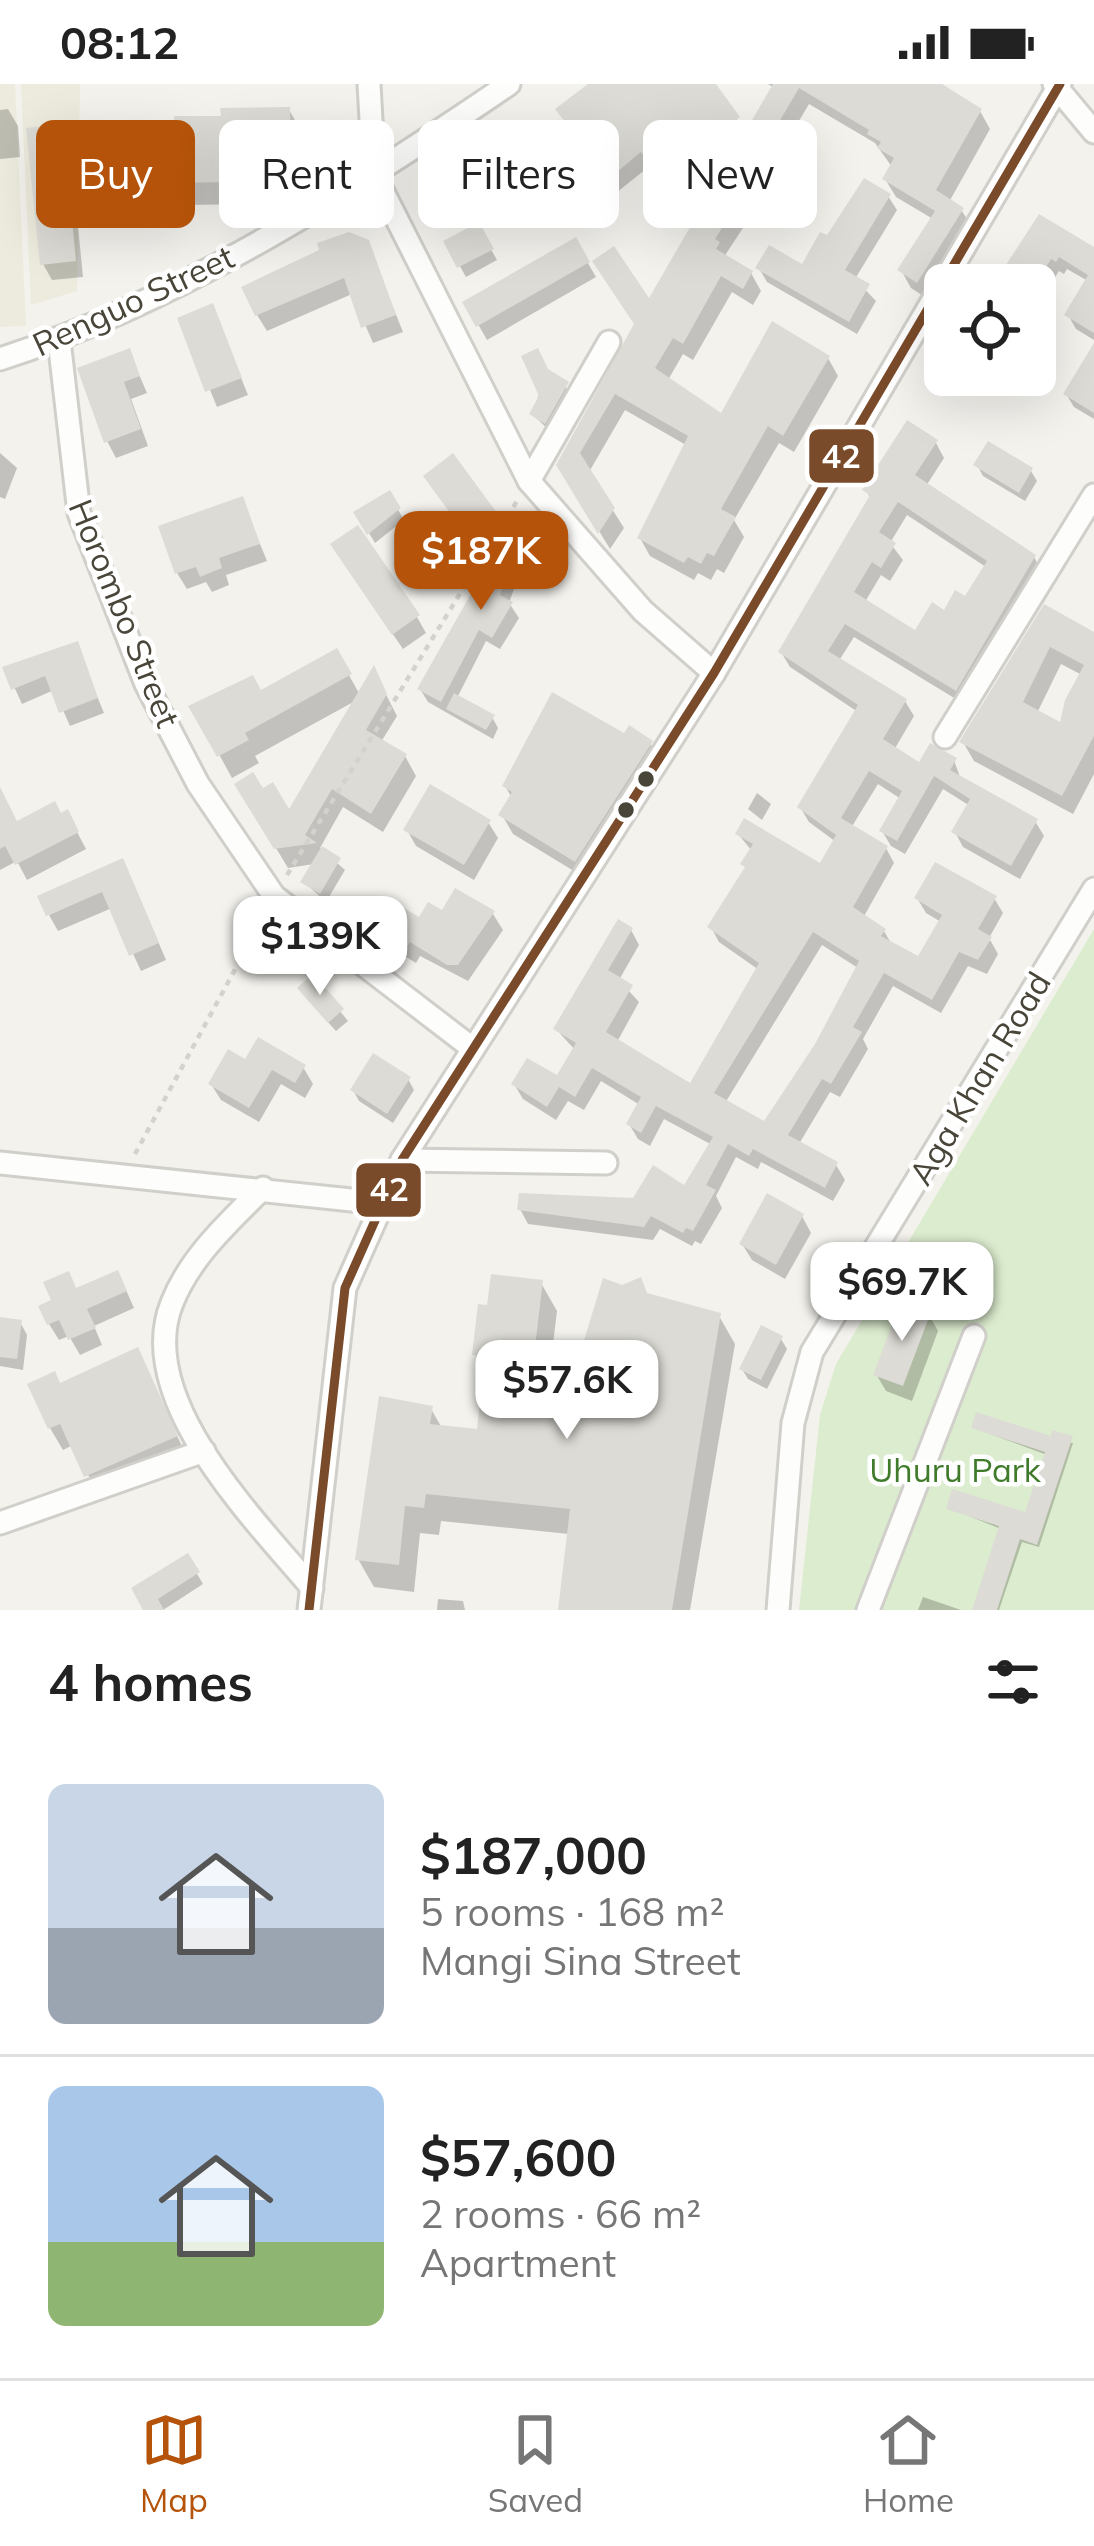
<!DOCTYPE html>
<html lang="en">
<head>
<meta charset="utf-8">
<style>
	body { margin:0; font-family:Mulish,sans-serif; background:#f6f6f6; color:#222; height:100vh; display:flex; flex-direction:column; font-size:45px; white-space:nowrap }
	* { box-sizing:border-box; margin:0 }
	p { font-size:39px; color:#767676 }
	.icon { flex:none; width:66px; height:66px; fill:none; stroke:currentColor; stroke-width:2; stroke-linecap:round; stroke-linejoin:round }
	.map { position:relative; height:1526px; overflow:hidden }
	.sheet { display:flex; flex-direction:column; background:#fff; flex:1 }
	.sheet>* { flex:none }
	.hud { position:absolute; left:36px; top:36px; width:1023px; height:108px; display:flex; gap:24px }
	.buttons { position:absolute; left:924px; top:180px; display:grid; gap:24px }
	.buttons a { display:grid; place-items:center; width:132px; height:132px; border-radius:18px; background:#fff; box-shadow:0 12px 48px #0002; font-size:60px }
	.price { position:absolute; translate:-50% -102px; padding:0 27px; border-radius:24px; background:#fff; color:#222; font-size:39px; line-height:78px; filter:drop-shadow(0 3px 6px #0008) }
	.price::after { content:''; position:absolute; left:50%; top:72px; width:36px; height:27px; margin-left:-18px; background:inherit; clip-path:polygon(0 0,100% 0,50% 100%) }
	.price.current { background:#b45309; color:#fff }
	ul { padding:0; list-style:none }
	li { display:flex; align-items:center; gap:36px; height:300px; padding:0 48px }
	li+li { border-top:3px solid #e0e0e0 }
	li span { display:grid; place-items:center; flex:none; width:336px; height:240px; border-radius:18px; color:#555 }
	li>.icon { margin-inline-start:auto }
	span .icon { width:144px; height:144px; fill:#fffc; stroke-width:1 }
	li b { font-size:51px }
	h2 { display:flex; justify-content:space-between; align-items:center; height:144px; padding:0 48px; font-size:51px }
	.tag { padding:0 42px; border-radius:18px; background:#fff; box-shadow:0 12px 48px #0002; font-size:42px; line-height:108px }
	.tag.current { background:#b45309; color:#fff }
	.status { display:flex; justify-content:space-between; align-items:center; height:84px; padding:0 60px; background:#fff; direction:ltr }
	.status svg { height:33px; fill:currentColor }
	.tabs { display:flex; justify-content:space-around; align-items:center; height:168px; border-top:3px solid #e0e0e0; background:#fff; font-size:33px; color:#767676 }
	.tabs a { display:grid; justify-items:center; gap:6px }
	.tabs .current { color:#b45309 }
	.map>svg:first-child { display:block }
	.education { fill:#edebdd }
	.green { fill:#dcecce }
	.shadow { fill:#0003; fill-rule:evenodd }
	.building { fill:#dcdbd5; fill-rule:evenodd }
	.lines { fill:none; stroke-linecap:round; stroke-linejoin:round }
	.minor-casing { stroke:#d1cfca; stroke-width:27 }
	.path { stroke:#d3d2cc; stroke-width:4.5; stroke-dasharray:6 6; stroke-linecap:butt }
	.minor { stroke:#fdfdfc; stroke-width:21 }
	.bus-1-casing { stroke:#fff; stroke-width:18 }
	.bus-1 { stroke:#7a4b2a; stroke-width:9 }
	.bus-dot { fill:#494539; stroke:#fff; stroke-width:4.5 }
	.labels { text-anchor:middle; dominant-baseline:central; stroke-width:9; stroke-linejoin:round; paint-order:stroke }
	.street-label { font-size:33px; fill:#494539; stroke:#fff }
	.park-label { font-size:33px; fill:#407b2c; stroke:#fff }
	.line-badge { stroke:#fff; stroke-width:4.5 }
	.badge-label { font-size:33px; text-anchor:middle; font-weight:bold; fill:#fff }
</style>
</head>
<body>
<div class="status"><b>08:12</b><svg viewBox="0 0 49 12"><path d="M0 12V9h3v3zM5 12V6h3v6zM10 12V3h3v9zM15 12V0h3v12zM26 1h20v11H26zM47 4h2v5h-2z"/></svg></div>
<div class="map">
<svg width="1094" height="1526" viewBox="0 0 1094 1526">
	<rect width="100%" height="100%" fill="#f3f2ed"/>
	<g class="education">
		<polygon points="0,0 15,0 26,242 0,243"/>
		<polygon points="21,0 80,0 77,207 31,221"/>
	</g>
	<polygon class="green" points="1094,845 1094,1526 799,1526 820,1331 836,1280"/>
	<g class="shadow">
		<polygon points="593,0 712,0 746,49 671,107 651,81 616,109 574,56"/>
		<polygon points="768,0 937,0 980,27 990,45 949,118 962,127 973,145 928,215 911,204 901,186 933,135 896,113 885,95 892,83 875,59 809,20 784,62 794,78 762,132 754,127 724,173 751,189 761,207 753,221 732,208 693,276 683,270 668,296 722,334 828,274 838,292 794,368 779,359 734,436 744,453 724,489 717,485 711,496 698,489 694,496 650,472 640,454 686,361 625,326 589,388 624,444 610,465 559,381 774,4"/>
		<polygon points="8,25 18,42 20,73 0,75 0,26"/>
		<polygon points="289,26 302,48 302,80 243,81 243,120 191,121 178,98 224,34"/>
		<polygon points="61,43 70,60 83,193 52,196 43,180"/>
		<polygon points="560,102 569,118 558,126 548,110"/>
		<polygon points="888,112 897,126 855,195 876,217 857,250 767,198 759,184 803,184 828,155"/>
		<polygon points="1040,134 1094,167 1094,256 1076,245 1068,231 1088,197 1067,185 1064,190 1059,187 1035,225 1035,201 996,201"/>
		<polygon points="478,142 497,176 466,193 447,159"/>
		<polygon points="575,157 596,193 487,256 466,219"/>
		<polygon points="367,158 403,248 373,259 352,210 267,247 257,231"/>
		<polygon points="212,223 248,311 217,323 181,235"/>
		<polygon points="1094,265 1094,335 1074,323 1066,310"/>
		<polygon points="129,267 147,309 131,315 148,362 116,374 107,357"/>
		<polygon points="547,288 572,309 550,347 532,330"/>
		<polygon points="954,291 980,291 972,305"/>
		<path d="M936 359 944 374 926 402 1034 473 1042 488 964 620 854 553 840 575 905 617 914 632 894 666 920 682 954 676 961 696 1035 737 1044 752 1020 795 963 763 955 748 970 722 943 705 905 770 891 762 882 747 901 715 878 700 851 744 886 764 894 779 863 834 884 847 892 861 919 876 941 838 926 829 917 814H994L1003 829 989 854 998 870 987 890 968 882 941 929 893 902 863 955 868 965 840 1013 830 1008 799 1060 836 1081 845 1096 833 1117 761 1078 758 1085 736 1073 716 1112 722 1124 701 1160 695 1157 692 1162 660 1145 653 1156 528 1140 520 1125 635 1117 685 1105 712 1061 664 1035 650 1062 638 1055 629 1040 640 1021 601 997 584 1026 568 1017 556 1036 523 1015 514 1000 558 996 575 966 556 945 631 846 639 861 619 896 639 918 617 958 691 1003 759 886 719 858 711 843 747 786 752 767 738 750 821 783 836 758 809 738 800 723 858 628 790 583 781 568 871 415 866 406ZM907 431 986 483 966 516 916 550 865 518 881 491 890 497 903 476 890 459ZM822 861 858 884 818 961 765 1041 725 1019Z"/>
		<polygon points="0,369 17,384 5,415 0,413"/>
		<polygon points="977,381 1031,387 1037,397 1025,417 983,392"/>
		<polygon points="436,409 495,430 504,447 479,466"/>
		<polygon points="389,410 404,436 375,459 357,429"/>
		<polygon points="242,416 267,477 226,491 229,501 212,508 206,498 187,505 177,489"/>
		<polygon points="526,445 564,491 556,499 527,468 509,519 519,534 500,565 486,557 457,614 492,633 498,644 493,655 428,618 420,605"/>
		<polygon points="343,477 417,533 426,549 403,565"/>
		<path d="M1045 524 1094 551V690L1073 730 974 677 963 658ZM1061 580 1082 591 1062 642 1037 629Z"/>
		<polygon points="76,561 104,629 70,642 54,606 22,620 6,585"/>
		<polygon points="336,568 360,611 374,587 397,632 381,658 405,672 416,692 383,748 343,723 320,764 345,786 326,818 304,798 314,780 288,784 238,701 262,708 289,731 357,616 255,672 259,679 232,694 193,623 260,610"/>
		<polygon points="625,653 650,659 661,678 587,795 513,750 502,731 512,714 505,702"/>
		<polygon points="757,709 771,720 762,736 748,725"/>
		<polygon points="0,727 17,740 67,729 86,765 27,796 17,777 0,786"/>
		<polygon points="488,738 498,754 474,796 416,762 407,746"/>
		<polygon points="131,794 166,876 141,887 112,824 58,847 49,831"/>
		<polygon points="443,830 493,830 503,846 468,897 420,872 416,879 383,859 374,843"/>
		<polygon points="313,894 348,937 336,947 307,915"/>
		<polygon points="246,979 303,983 313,1000 305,1014 281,1000 259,1038 221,1016 211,1000"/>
		<polygon points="408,995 414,1006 393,1039 359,1017 353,1006"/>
		<polygon points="802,1132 811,1149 785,1195 752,1176 742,1160"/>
		<polygon points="541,1199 557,1227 545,1327 574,1330 648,1212 719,1232 735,1260 690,1526 560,1526 569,1450 441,1437 439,1451 420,1449 414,1508 374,1503 358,1475 431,1325 442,1344 479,1348 485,1303 476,1270"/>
		<polygon points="978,1202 991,1214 981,1229 968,1218"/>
		<polygon points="126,1206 134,1224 94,1242 102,1261 80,1271 69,1252 59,1256 49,1240 55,1218 77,1207"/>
		<polygon points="929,1231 938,1247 912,1317 886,1307 876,1290"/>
		<polygon points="0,1236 20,1238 27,1251 23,1286 0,1282"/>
		<polygon points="781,1255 787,1265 767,1305 748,1295 742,1285"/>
		<polygon points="137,1267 188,1375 100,1414 73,1361 63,1366 50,1344 60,1302"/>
		<polygon points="974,1344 1073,1359 1039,1463 1022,1458 999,1526 975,1526 1001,1445 949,1424 1027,1432 1047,1371"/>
		<polygon points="187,1473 203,1500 163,1526 135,1505"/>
		<polygon points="923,1513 961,1526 918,1526"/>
		<polygon points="438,1515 463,1517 465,1526 437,1526"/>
	</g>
	<g class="building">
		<polygon points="588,0 716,0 740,33 660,94 641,68 606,97 561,41 565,38 555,25"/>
		<polygon points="773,0 942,0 982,25 936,106 964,124 917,199 897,186 935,127 882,95 894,74 877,64 881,58 867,50 869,46 799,4 772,50 786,58 752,116 743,111 715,155 720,158 716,165 753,187 743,205 721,192 683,260 673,254 655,284 721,329 772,237 830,272 783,352 768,342 721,425 736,433 714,472 707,469 701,480 688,473 684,479 637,454 688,352 615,310 580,369 615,424 598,450 556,381 634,240 592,177 614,162 649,214"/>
		<polygon points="290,23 291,59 232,60 232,98 175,99 174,32 221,32 220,24"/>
		<polygon points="63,40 76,177 40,181 26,44"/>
		<polygon points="864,94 891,110 845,186 870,200 849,238 755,184 769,161 802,180 820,148 827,151"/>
		<polygon points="1039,130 1094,163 1094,249 1064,231 1088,191 1059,173 1056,178 1051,175 1035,201 993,201"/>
		<polygon points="479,138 494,165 457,184 443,157"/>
		<polygon points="349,148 369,156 396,231 361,244 344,194 255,232 241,203 319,166 317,159"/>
		<polygon points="576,153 590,178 476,243 462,218"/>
		<polygon points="213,219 242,294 205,308 177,234"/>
		<polygon points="1094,259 1094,329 1063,310"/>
		<polygon points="130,264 140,292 124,298 141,345 104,359 77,284"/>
		<polygon points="538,264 548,285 569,298 545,340 529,330 539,312 521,272"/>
		<path d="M907 336 938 356 915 391 1036 471 956 607 845 540 828 567 907 615 883 655 919 678 930 659 957 674 950 686 1038 735 1011 782 951 748 970 715 934 692 897 757 879 747 902 707 869 687 841 734 888 762 853 823 886 845 881 852 918 872 942 831 914 814 935 778 997 812 978 845 992 853 978 876 959 868 932 916 884 889 853 943 862 948 831 1000 822 995 788 1051 838 1078 825 1104 753 1065 749 1072 728 1060 706 1101 716 1106 693 1147 686 1144 683 1149 651 1132 644 1143 517 1126 519 1109 633 1114 653 1081 684 1101 713 1053 656 1022 641 1049 626 1040 641 1013 592 984 575 1013 559 1003 547 1023 511 1000 527 974 557 991 576 959 553 945 618 835 633 844 608 886 633 901 606 948 690 999 759 879 707 843 745 783 740 780 753 760 735 750 744 734 820 779 836 751 797 723 858 621 778 568 870 411 862 406ZM898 418 987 477 965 512 955 506 944 526 932 518 915 546 854 508 872 478 881 484 896 459 879 448ZM813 848 859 877 815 960 764 1037 714 1009Z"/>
		<polygon points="988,357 1033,384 1019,409 973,381"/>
		<polygon points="453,369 497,429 467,452 423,392"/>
		<polygon points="390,406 401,424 367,451 353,428"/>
		<polygon points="243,412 260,460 219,474 222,484 200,493 196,483 175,490 158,442"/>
		<polygon points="358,441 420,531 392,551 330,460"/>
		<polygon points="526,441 559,477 547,488 519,458 500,511 513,518 492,554 479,546 441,618 417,605 472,508 481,513 509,445 514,452"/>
		<path d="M1044 520 1094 548V652L1062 712 959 658ZM1050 563 1084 581 1065 616 1060 638 1023 618Z"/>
		<polygon points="78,557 98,614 59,629 45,592 11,606 2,583"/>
		<polygon points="337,564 352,590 245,649 249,656 217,673 188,622 253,591 261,606"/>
		<polygon points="374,581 387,610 366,646 407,670 371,730 332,705 305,751 317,759 274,765 234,700 253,688 263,704 273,698 289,725"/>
		<polygon points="552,608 624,649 629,641 653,657 575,778 498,731 512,708 502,702"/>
		<polygon points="454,609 495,631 486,646 446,625"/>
		<polygon points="430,700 491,736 464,781 403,746"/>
		<polygon points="0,703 17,737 55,717 61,729 68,725 79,748 15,781 5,762 0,765"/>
		<polygon points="322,762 341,774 320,810 300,798"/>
		<polygon points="123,774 159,859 129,872 102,808 46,832 37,812"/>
		<polygon points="455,804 495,827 458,881 447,881 410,858 406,864 370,843 387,814 419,833 428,818 442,826"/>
		<polygon points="313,890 344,925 328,939 297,904"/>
		<polygon points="258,953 306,981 295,999 272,986 249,1024 208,1000 228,965 245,975"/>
		<polygon points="373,969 411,993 387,1030 350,1006"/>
		<polygon points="767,1109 804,1130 776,1181 739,1160"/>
		<polygon points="118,1186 127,1207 87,1225 96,1244 68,1256 59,1236 47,1241 38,1222 51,1216 43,1198 69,1187 76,1204"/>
		<polygon points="491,1190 543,1196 528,1322 572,1327 578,1276 603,1194 622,1201 641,1193 647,1209 721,1229 672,1526 558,1526 570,1425 426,1410 424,1424 405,1422 399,1481 355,1476 379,1312 433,1322 430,1340 477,1345 482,1298 478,1298 481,1272 472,1271 478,1220 487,1221"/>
		<polygon points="901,1217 931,1228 903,1302 873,1291"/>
		<polygon points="0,1233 22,1236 17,1275 0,1273"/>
		<polygon points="761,1241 783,1252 761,1296 739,1285"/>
		<polygon points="138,1263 178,1352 84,1393 60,1340 48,1345 27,1300 55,1287 60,1299"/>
		<polygon points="976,1328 1051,1352 1052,1346 1073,1352 1037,1461 1020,1455 997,1526 972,1526 999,1442 946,1425 952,1405 1025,1428 1045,1368 971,1344"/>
		<polygon points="188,1469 200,1488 158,1515 164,1526 143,1526 131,1504"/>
	</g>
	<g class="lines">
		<defs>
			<g id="minor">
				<polyline points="369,0 374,90 529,397 643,527 714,589"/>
				<polyline points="1054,0 1094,48"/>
				<polyline points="59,256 79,429 146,600 198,700 274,812 472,964"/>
				<path d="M0 275C182 216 352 107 509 0"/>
				<polyline points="529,397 609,258"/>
				<polyline points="945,653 1094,411"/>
				<polyline points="402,1076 606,1079"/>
				<polyline points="0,1079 380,1119"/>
				<path d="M263 1104C229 1138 190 1173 172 1219 133 1315 256 1437 312 1504"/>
				<polyline points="0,1439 204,1367"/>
				<polyline points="309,1526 345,1204 402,1076 714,589 1060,0"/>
				<polyline points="778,1526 793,1339 812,1268 1094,805"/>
				<polyline points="868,1526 974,1252"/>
			</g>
		</defs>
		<use href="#minor" class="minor-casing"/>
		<g class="path">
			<polyline points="287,791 517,417"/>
			<polyline points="135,1070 264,832"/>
		</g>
		<use href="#minor" class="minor"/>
		<defs>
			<polyline id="bus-1" points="309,1526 345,1204 402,1076 714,589 1060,0"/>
		</defs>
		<use href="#bus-1" class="bus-1-casing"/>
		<use href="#bus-1" class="bus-1"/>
	</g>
	<g class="bus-dot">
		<circle cx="646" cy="695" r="10"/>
		<circle cx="626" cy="726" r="10"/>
	</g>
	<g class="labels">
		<g class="street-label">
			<text transform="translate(133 216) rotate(-25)">Renguo Street</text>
			<text transform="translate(125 529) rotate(68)">Horombo Street</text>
			<text transform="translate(979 994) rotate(-59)">Aga Khan Road</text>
		</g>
		<g class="park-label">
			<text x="955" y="1385">Uhuru Park</text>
		</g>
	</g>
	<g class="line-badge">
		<rect x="807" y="343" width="69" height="58" rx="12" fill="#7a4b2a"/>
		<rect x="354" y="1077" width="69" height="58" rx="12" fill="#7a4b2a"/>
	</g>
	<g class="badge-label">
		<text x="841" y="384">42</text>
		<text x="389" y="1117">42</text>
	</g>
</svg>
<div class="buttons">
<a><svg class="icon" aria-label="locate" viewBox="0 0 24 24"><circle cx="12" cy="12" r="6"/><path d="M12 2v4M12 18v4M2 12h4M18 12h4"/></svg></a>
</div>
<b class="price current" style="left:481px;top:529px">$187K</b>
<b class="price" style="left:320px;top:914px">$139K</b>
<b class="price" style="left:902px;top:1260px">$69.7K</b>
<b class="price" style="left:567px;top:1358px">$57.6K</b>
<div class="hud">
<a class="tag current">Buy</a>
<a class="tag">Rent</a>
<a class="tag">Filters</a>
<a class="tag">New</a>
</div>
</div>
<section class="sheet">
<h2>4 homes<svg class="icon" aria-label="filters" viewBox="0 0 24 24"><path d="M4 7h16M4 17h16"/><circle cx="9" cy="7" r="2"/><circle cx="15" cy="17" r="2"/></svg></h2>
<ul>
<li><span style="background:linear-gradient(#c9d6e8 60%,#9aa5b1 0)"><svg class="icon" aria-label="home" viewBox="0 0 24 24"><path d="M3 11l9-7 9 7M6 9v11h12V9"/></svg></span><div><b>$187,000</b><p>5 rooms · 168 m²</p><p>Mangi Sina Street</p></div></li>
<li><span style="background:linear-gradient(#a9c7e8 65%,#8fb573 0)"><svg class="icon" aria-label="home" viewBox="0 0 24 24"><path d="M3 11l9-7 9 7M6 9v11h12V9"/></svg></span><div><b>$57,600</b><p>2 rooms · 66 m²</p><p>Apartment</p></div></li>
</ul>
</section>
<nav class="tabs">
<a class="current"><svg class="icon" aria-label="map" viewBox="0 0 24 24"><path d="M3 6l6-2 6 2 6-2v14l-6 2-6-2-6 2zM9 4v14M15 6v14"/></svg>Map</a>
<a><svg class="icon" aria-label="saved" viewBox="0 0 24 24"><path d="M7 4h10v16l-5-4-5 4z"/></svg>Saved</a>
<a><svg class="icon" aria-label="home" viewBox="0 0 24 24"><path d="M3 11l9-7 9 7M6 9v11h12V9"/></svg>Home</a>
</nav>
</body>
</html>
